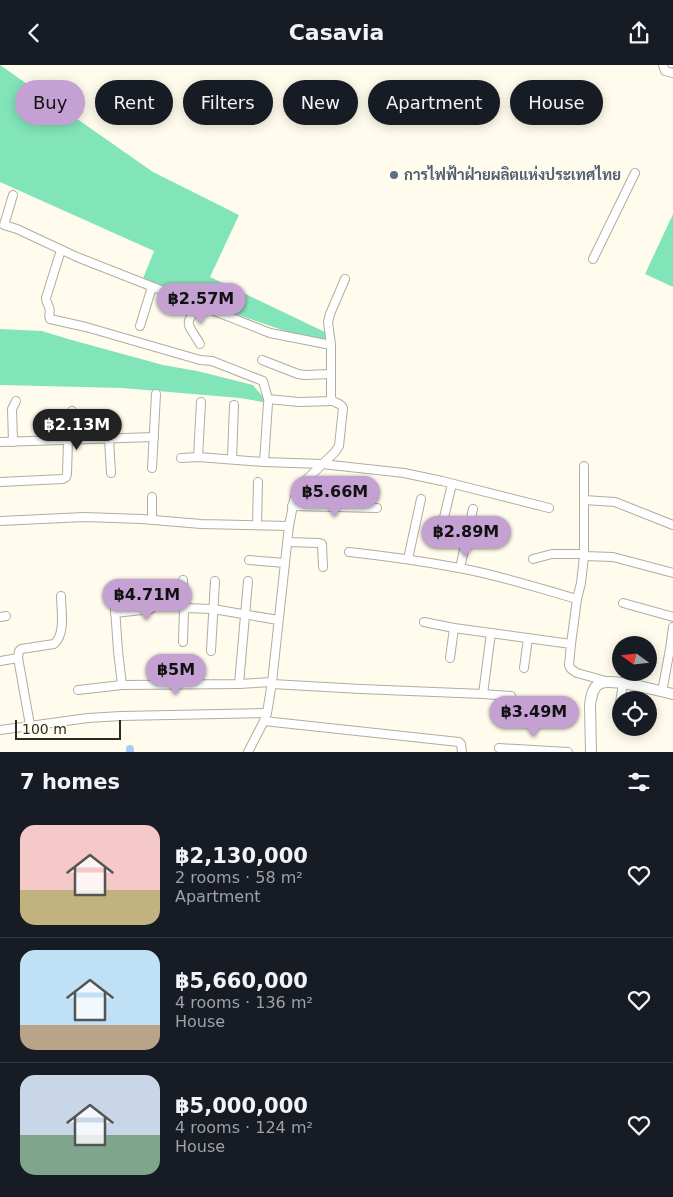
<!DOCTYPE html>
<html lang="en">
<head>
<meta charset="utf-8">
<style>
	body { margin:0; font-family:"DejaVu Sans",Sarabun,sans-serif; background:#20242c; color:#f1f3f6; height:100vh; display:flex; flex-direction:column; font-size:19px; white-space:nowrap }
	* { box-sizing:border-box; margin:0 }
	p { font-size:16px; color:#9ea1a6 }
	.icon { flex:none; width:28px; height:28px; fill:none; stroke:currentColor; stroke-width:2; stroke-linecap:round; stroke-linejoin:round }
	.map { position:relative; height:687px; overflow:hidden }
	.details { display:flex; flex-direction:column; background:#171b24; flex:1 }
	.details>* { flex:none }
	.hud { position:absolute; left:15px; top:15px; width:644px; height:45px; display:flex; gap:10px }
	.needle { width:32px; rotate:285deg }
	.buttons { position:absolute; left:612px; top:571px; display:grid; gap:10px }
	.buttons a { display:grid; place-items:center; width:45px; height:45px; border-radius:50%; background:#171b24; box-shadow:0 2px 12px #0003; font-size:25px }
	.scale { position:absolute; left:15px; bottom:12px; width:106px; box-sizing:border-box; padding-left:5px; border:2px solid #2b2a24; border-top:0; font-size:14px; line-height:18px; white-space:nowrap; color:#2b2a24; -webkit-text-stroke:4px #fffced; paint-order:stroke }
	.price { position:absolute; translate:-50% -42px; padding:0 11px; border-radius:18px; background:#c4a0d3; color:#111; font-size:16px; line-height:32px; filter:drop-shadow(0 1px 2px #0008) }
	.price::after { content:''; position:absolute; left:50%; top:30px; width:15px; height:11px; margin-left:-8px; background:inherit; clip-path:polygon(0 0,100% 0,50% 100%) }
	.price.active { background:#222; color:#fff }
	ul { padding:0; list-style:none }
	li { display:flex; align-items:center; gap:15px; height:125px; padding:0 20px }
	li+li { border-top:1px solid #363941 }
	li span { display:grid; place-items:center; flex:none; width:140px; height:100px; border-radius:15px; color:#555 }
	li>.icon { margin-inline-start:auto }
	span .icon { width:60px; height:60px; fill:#fffc; stroke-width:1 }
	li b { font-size:21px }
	h2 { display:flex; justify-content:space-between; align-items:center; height:60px; padding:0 20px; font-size:21px }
	.chip { padding:0 18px; border-radius:22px; background:#171b24; box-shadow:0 2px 12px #0003; font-size:18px; line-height:45px }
	.chip.active { background:#c4a0d3; color:#111 }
	header { display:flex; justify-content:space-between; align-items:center; height:65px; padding:0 20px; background:#171b24; font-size:22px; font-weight:700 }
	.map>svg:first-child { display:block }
	.green { fill:#82e5ba }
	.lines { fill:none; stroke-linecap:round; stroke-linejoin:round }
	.canal { stroke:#a7ccf4; stroke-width:8 }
	.minor-casing { stroke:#b0ada0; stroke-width:10 }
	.secondary-casing { stroke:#b0ada0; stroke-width:12 }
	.minor { stroke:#fff; stroke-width:8 }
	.secondary { stroke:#fff; stroke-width:10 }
	.service-dot { fill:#5c6f8a; stroke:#fffced; stroke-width:2 }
	.labels { text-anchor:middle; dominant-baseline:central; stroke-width:4; stroke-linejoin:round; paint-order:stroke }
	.service-label { font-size:15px; font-weight:bold; fill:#4e5e75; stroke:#fffced; text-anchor:start }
</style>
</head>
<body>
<header><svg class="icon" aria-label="back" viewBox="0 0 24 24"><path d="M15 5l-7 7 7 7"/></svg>Casavia<svg class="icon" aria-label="share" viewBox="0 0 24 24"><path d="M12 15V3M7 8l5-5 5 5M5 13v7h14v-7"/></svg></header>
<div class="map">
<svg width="673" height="687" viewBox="0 0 673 687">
	<rect width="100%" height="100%" fill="#fffced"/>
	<g class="green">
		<polygon points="0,0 153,107 239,150 210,212 327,268 322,279 142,216 154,186 0,117"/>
		<polygon points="673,149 673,222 645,209"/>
		<polygon points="0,264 42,266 68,274 163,300 197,306 253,320 268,338 240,333 122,323 0,320"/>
	</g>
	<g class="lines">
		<polyline class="canal" points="130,684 130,687"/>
		<defs>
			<g id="minor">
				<polyline points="663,0 665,6 673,8"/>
				<polyline points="13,130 4,160 17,164 77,192 270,268 331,280"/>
				<path d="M61 185 46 233C46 237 48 239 49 242 51 247 48 250 50 254L86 262 200 295 212 296 263 316 268 334 299 337 333 336"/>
				<polyline points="593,194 635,108"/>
				<path d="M200 241C182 260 188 258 200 279"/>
				<polyline points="140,261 152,222"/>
				<polyline points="262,295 298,309 305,310 331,309"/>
				<polyline points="109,374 111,408"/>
				<polyline points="0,377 154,372"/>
				<polyline points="13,377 12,344 16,336"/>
				<polyline points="198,392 201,337"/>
				<polyline points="181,393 198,392 264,397 322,399 404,408 442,416 549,443"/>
				<polyline points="232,394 234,340"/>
				<polyline points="264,397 268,338"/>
				<polyline points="584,401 584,491 581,518 577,534 571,579 569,600 571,604 577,608 606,616"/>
				<polyline points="152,403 156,329"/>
				<polyline points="0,417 63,414 66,412 67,409 68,375 72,346"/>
				<polyline points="584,435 615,437 673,460"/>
				<polyline points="292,441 377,443"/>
				<polyline points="152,455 152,432"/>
				<polyline points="0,456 84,452 142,454 201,459 289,461"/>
				<polyline points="257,460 258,417"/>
				<polyline points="440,469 452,419"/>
				<polyline points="287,477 319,478 322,479 323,502"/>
				<path d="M349 487C386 491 422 496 459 503 499 510 538 523 577 534"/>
				<polyline points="584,491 613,492 673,508"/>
				<polyline points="408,494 421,434"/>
				<polyline points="533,494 552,489 584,489"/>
				<polyline points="249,495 285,498"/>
				<polyline points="460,503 473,444"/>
				<polyline points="183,515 184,543"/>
				<polyline points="114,529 118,586 122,620"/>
				<polyline points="623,538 673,552"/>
				<polyline points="115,548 151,544 152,542 153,533"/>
				<polyline points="0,552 6,551"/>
				<polyline points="424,557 454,563 571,579"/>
				<polyline points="183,577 184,543 213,544 278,555"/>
				<polyline points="211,586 215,516"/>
				<polyline points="18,593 30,660"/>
				<polyline points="450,593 454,563"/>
				<path d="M0 596 18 593 19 586 21 584 54 579C66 569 61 545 61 531"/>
				<polyline points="524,603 528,573"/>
				<polyline points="239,619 248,516"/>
				<polyline points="272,619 361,624 483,629 491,568"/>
				<polyline points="628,619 632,608"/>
				<polyline points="78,625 122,620 239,619 272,617"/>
				<polyline points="662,627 670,584 673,562"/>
				<polyline points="483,629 511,631"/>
				<polyline points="618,651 623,618"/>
				<polyline points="264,656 459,677 461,679 462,687"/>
				<polyline points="0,665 88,653 121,651 267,648"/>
				<polyline points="499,683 568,687"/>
				<path d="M248 687 264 656 267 648 272 617 289 461 294 435 297 426 306 415 335 387 339 381 343 343C341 337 334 339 331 334V280L328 257 330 249 345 214"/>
			</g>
			<path id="secondary" d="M591 687 590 640C591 633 592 623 599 619 612 612 658 626 673 629"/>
		</defs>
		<use href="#minor" class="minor-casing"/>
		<use href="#secondary" class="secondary-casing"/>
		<use href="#minor" class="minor"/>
		<use href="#secondary" class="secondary"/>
	</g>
	<circle class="service-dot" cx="394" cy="110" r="5"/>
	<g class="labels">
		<g class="service-label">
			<text x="404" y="110">การไฟฟ้าฝ่ายผลิตแห่งประเทศไทย</text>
		</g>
	</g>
</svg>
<div class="buttons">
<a><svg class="needle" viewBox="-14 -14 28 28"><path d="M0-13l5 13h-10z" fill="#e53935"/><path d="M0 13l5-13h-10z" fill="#9ea1a6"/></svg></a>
<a><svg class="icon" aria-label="locate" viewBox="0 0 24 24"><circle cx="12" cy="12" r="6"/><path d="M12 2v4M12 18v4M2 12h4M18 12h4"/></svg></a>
</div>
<div class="scale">100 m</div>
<b class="price" style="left:201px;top:260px">฿2.57M</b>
<b class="price active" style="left:77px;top:386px">฿2.13M</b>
<b class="price" style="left:335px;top:453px">฿5.66M</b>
<b class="price" style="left:466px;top:493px">฿2.89M</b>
<b class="price" style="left:147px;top:556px">฿4.71M</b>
<b class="price" style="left:176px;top:631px">฿5M</b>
<b class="price" style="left:534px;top:673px">฿3.49M</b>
<div class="hud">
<a class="chip active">Buy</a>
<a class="chip">Rent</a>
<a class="chip">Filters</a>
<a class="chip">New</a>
<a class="chip">Apartment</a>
<a class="chip">House</a>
</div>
</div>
<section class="details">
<h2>7 homes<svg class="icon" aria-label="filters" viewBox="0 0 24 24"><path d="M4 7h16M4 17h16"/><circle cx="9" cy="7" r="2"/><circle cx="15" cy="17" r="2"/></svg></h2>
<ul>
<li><span style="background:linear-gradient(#f6c9c9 65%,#c2b280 0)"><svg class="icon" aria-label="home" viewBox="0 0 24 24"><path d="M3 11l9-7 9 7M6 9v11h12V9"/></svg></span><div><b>฿2,130,000</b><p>2 rooms · 58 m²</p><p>Apartment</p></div><svg class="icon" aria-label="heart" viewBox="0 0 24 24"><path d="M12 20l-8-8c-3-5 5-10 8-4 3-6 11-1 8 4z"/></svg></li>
<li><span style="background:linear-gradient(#bfe0f5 75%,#b9a48a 0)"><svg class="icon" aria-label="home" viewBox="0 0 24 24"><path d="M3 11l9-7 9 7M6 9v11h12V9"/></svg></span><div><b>฿5,660,000</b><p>4 rooms · 136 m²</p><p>House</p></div><svg class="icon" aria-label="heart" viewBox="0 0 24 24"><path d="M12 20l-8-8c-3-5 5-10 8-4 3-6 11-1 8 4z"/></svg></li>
<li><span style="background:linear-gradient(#c9d6e8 60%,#7fa58c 0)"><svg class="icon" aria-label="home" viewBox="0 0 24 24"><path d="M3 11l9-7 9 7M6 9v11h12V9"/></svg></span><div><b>฿5,000,000</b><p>4 rooms · 124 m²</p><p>House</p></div><svg class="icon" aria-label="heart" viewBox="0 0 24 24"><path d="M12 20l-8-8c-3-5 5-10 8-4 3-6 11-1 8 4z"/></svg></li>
</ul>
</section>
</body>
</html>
